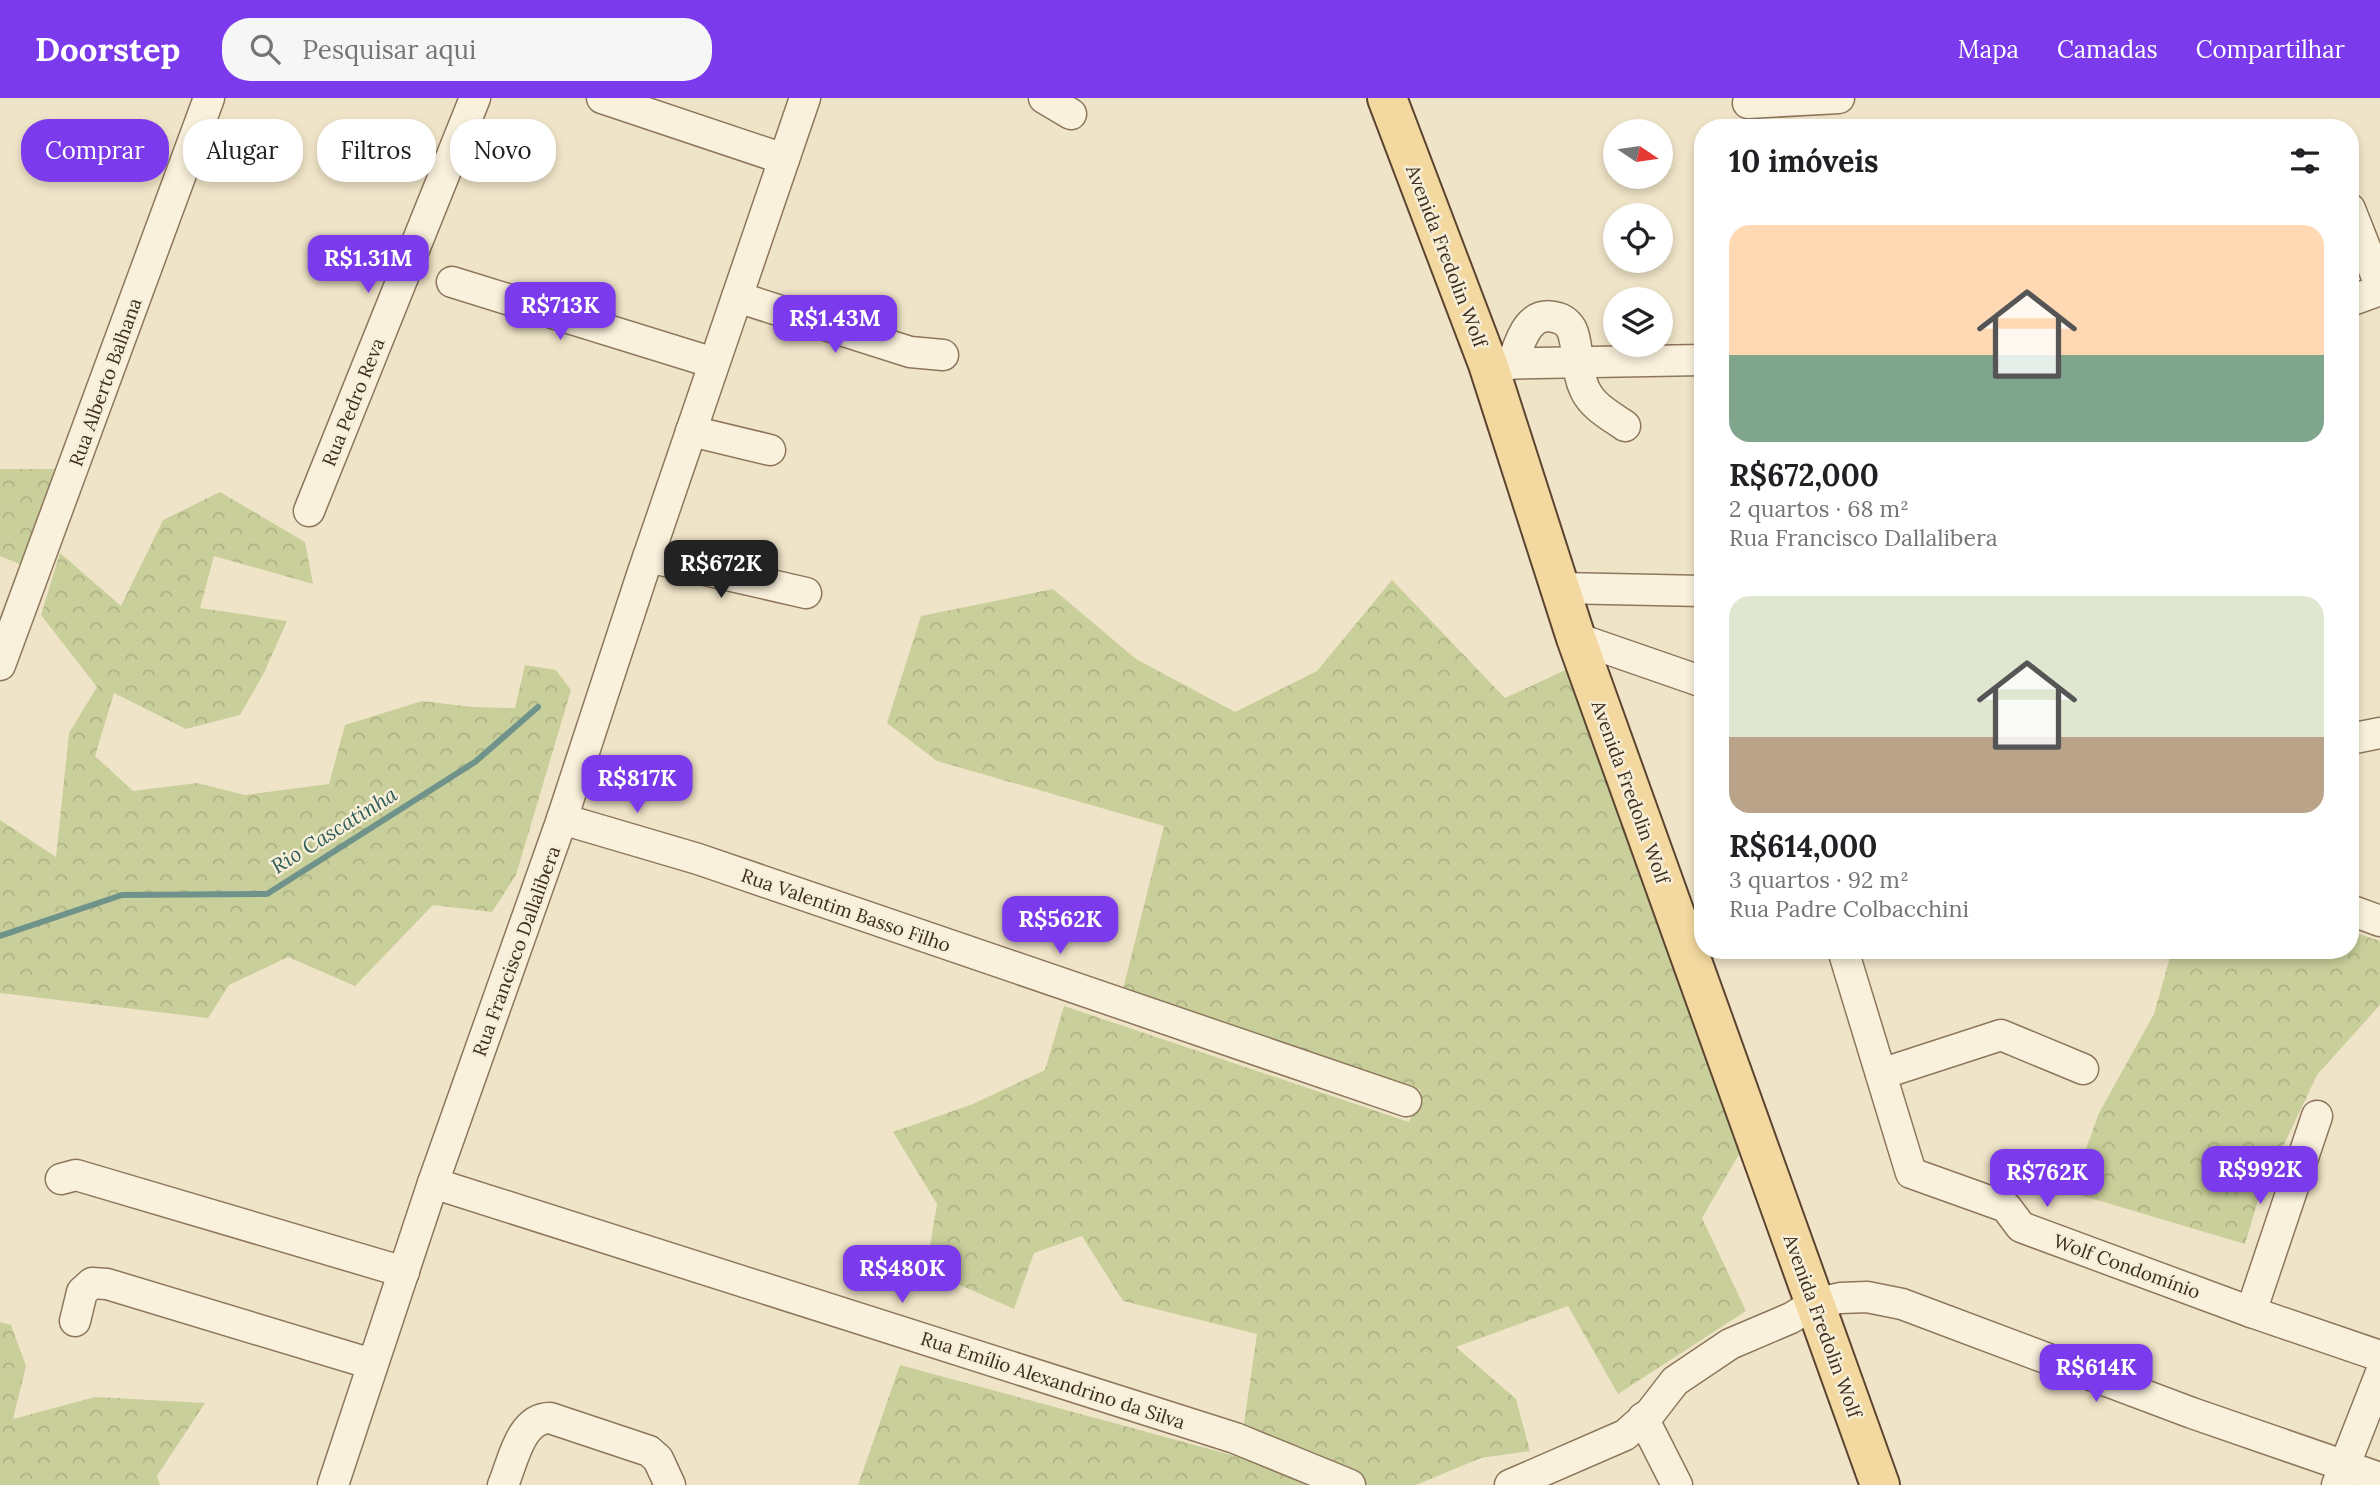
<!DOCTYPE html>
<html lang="pt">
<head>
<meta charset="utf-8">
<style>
	body { margin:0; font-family:Lora,serif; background:#f6f6f6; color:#202124; height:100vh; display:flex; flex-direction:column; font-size:26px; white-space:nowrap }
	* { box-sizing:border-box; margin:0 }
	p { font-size:23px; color:#757577 }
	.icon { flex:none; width:38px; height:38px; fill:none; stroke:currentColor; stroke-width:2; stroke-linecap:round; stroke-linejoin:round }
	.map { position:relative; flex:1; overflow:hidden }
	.details { position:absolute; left:1694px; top:21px; width:665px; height:840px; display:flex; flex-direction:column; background:#fff; border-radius:28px; box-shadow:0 4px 10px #0003 }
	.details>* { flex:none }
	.guide { position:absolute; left:21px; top:21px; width:665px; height:63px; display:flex; gap:14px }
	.needle { width:46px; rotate:103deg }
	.fabs { position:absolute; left:1603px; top:21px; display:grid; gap:14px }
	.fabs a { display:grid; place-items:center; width:70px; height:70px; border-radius:50%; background:#fff; box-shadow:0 4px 10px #0003; font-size:35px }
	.price { position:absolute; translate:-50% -60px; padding:0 16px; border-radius:14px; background:#7c3aed; color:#fff; font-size:23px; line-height:46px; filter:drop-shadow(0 2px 4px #0008) }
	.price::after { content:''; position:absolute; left:50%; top:42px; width:21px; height:16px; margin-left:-10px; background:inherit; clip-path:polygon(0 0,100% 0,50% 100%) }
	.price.active { background:#222; color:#fff }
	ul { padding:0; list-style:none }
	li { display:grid; align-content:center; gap:14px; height:371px; padding:0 35px }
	li span { display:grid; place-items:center; height:217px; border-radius:21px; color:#555 }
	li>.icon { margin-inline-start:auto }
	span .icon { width:126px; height:126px; fill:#fffc; stroke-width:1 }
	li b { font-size:30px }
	h2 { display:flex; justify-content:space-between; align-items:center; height:84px; padding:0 35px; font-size:30px }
	.pill { padding:0 24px; border-radius:28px; background:#fff; box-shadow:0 4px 10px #0003; font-size:24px; line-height:63px }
	.pill.active { background:#7c3aed; color:#fff }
	header { display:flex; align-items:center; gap:42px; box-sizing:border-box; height:98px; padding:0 35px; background:#7c3aed; color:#fff }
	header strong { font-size:33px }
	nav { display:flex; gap:38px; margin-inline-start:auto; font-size:24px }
	.search { width:490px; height:63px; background:#f6f6f6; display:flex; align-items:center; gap:18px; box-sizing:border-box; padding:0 24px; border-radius:28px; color:#757577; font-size:26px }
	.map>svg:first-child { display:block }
	.forest { fill:url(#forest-crowns) }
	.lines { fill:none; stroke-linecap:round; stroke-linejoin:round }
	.stream { stroke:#6f938a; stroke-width:6 }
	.minor-casing { stroke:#8d765c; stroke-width:33 }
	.major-casing { stroke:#5b4430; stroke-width:42 }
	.minor { stroke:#faf1dc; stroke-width:30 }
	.major { stroke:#f3d9a0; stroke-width:38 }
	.labels { text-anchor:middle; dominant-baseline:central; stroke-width:5; stroke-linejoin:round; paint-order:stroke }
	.street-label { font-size:19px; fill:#3d2e20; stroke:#f7eed8 }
	.water-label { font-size:21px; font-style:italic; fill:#2f5d5a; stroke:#f7eed8 }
</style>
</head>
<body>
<header>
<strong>Doorstep</strong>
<div class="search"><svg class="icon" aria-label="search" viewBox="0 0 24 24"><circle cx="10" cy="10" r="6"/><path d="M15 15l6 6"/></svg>Pesquisar aqui</div>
<nav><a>Mapa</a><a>Camadas</a><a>Compartilhar</a></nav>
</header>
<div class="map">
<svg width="2380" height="1387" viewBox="0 0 2380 1387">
	<defs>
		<pattern id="forest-crowns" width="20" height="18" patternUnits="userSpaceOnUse" patternTransform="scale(1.75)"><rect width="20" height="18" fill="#c9cf9b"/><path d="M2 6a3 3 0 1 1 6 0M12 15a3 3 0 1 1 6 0" fill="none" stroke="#aeb285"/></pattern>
	</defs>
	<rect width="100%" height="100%" fill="#f0e4c8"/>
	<g class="forest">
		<polygon points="0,371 72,371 22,467 0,458"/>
		<polygon points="220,394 305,444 313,486 214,458 200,510 287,523 264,575 240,617 186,631 114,595 95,658 133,693 197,685 245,697 329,686 345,627 422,603 473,609 515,610 525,567 556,572 571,592 516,777 492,814 433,807 355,888 288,859 229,887 208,920 0,895 0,722 56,759 69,635 97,589 41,517 60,455 121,508 163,422"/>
		<polygon points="1392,482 1505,600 1574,568 1741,1053 1702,1120 1746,1213 1618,1296 1568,1208 1456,1249 1516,1301 1530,1353 1481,1360 1416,1387 858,1387 900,1267 1239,1359 1257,1236 1123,1203 1082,1138 1034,1155 1014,1211 926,1172 937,1106 893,1034 973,1006 1045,972 1064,908 1409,1024 1421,992 1123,891 1164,728 937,663 887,625 921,518 1053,491 1136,561 1235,614 1317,573"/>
		<polygon points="2350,833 2380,843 2380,907 2317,977 2259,1099 2245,1146 2070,1094 2099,1015 2154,916 2172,852 2350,852"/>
		<polygon points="0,1224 11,1227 26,1268 13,1321 95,1299 205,1305 157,1378 160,1387 0,1387"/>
	</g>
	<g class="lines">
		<polyline class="stream" points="0,838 122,797 267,796 475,664 538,609"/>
		<defs>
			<g id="minor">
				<polyline points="602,0 784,61"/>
				<polyline points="1044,0 1071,16"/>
				<polyline points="1748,5 1839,0"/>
				<polyline points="2350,111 2380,187"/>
				<polyline points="452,184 714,265"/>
				<polyline points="737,199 910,254 943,257"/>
				<polyline points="2350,203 2380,192"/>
				<polyline points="1488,266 1703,262"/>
				<path d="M1512 266C1520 244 1528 210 1558 220 1565 222 1571 228 1573 235 1579 253 1576 274 1585 292 1593 309 1611 318 1625 328"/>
				<polyline points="691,333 770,352"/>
				<polyline points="309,413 475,0"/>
				<polyline points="648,459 806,495"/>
				<polyline points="1560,490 1703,493"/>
				<polyline points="1576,540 1703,584"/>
				<polyline points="0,567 209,0"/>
				<polyline points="2350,641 2380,635"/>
				<polyline points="562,721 698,761 1406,1003"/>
				<polyline points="2350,812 2380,823"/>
				<polyline points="1843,852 1911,1075 2006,1109 2021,1129 2251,1214 2380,1258"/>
				<polyline points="1881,976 2001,937 2083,971"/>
				<polyline points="61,1081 76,1077 404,1174"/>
				<polyline points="433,1085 1235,1340 1350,1387"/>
				<polyline points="2251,1214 2317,1018"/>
				<polyline points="75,1223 82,1194 92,1185 107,1186 372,1266"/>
				<polyline points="1643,1320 1677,1387"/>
				<polyline points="333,1387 433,1085 562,721 641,480 805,0"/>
				<path d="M503 1387C513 1364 520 1320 550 1320L649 1353 658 1361 670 1387"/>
				<polyline points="1510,1387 1625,1337 1651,1314 1675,1283 1730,1246 1791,1220 1814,1206 1840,1200 1867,1199 1902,1206 2192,1315 2380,1380"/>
				<polyline points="2337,1387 2380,1277"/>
			</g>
			<polyline id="major" points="1387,0 1488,266 1576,540 1880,1387"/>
		</defs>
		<use href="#minor" class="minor-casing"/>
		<use href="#major" class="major-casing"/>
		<use href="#minor" class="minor"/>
		<use href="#major" class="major"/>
	</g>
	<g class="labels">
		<g class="street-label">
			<text transform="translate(1447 158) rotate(69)">Avenida Fredolin Wolf</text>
			<text transform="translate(105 284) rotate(-70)">Rua Alberto Balhana</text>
			<text transform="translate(353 304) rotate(-68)">Rua Pedro Reva</text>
			<text transform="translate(1631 694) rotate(70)">Avenida Fredolin Wolf</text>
			<text transform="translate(846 812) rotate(19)">Rua Valentim Basso Filho</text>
			<text transform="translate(516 853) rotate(-70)">Rua Francisco Dallalibera</text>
			<text transform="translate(2127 1168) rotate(20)">Wolf Condomínio</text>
			<text transform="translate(1823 1228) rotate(70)">Avenida Fredolin Wolf</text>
			<text transform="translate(1053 1282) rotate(18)">Rua Emílio Alexandrino da Silva</text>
		</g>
		<g class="water-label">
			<text transform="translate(334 732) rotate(-32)">Rio Cascatinha</text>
		</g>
	</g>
</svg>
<div class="fabs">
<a><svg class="needle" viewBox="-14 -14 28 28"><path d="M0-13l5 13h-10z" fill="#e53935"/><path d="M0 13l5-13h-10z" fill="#757577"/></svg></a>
<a><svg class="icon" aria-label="locate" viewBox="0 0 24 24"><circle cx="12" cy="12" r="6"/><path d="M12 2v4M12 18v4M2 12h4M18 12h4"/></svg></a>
<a><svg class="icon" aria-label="layers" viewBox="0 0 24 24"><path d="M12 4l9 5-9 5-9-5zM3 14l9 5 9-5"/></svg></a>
</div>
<b class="price" style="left:368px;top:197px">R$1.31M</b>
<b class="price" style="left:560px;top:244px">R$713K</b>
<b class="price" style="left:835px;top:257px">R$1.43M</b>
<b class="price active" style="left:721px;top:502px">R$672K</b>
<b class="price" style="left:637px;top:717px">R$817K</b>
<b class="price" style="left:1060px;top:858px">R$562K</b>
<b class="price" style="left:2260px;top:1108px">R$992K</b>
<b class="price" style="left:2047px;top:1111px">R$762K</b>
<b class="price" style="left:902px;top:1207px">R$480K</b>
<b class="price" style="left:2096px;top:1306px">R$614K</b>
<div class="guide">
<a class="pill active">Comprar</a>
<a class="pill">Alugar</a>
<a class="pill">Filtros</a>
<a class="pill">Novo</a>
</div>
<section class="details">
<h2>10 imóveis<svg class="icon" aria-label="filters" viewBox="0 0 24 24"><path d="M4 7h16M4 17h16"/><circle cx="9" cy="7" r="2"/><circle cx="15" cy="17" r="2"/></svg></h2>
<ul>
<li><span style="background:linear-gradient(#ffd9b3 60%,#7fa58c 0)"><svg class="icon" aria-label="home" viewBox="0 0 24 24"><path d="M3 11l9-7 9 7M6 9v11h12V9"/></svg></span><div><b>R$672,000</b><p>2 quartos · 68 m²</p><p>Rua Francisco Dallalibera</p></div></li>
<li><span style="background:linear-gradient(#dfe7d0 65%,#b9a48a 0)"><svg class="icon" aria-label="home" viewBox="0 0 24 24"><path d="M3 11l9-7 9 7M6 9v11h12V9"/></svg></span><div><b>R$614,000</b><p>3 quartos · 92 m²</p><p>Rua Padre Colbacchini</p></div></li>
</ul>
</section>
</div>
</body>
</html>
